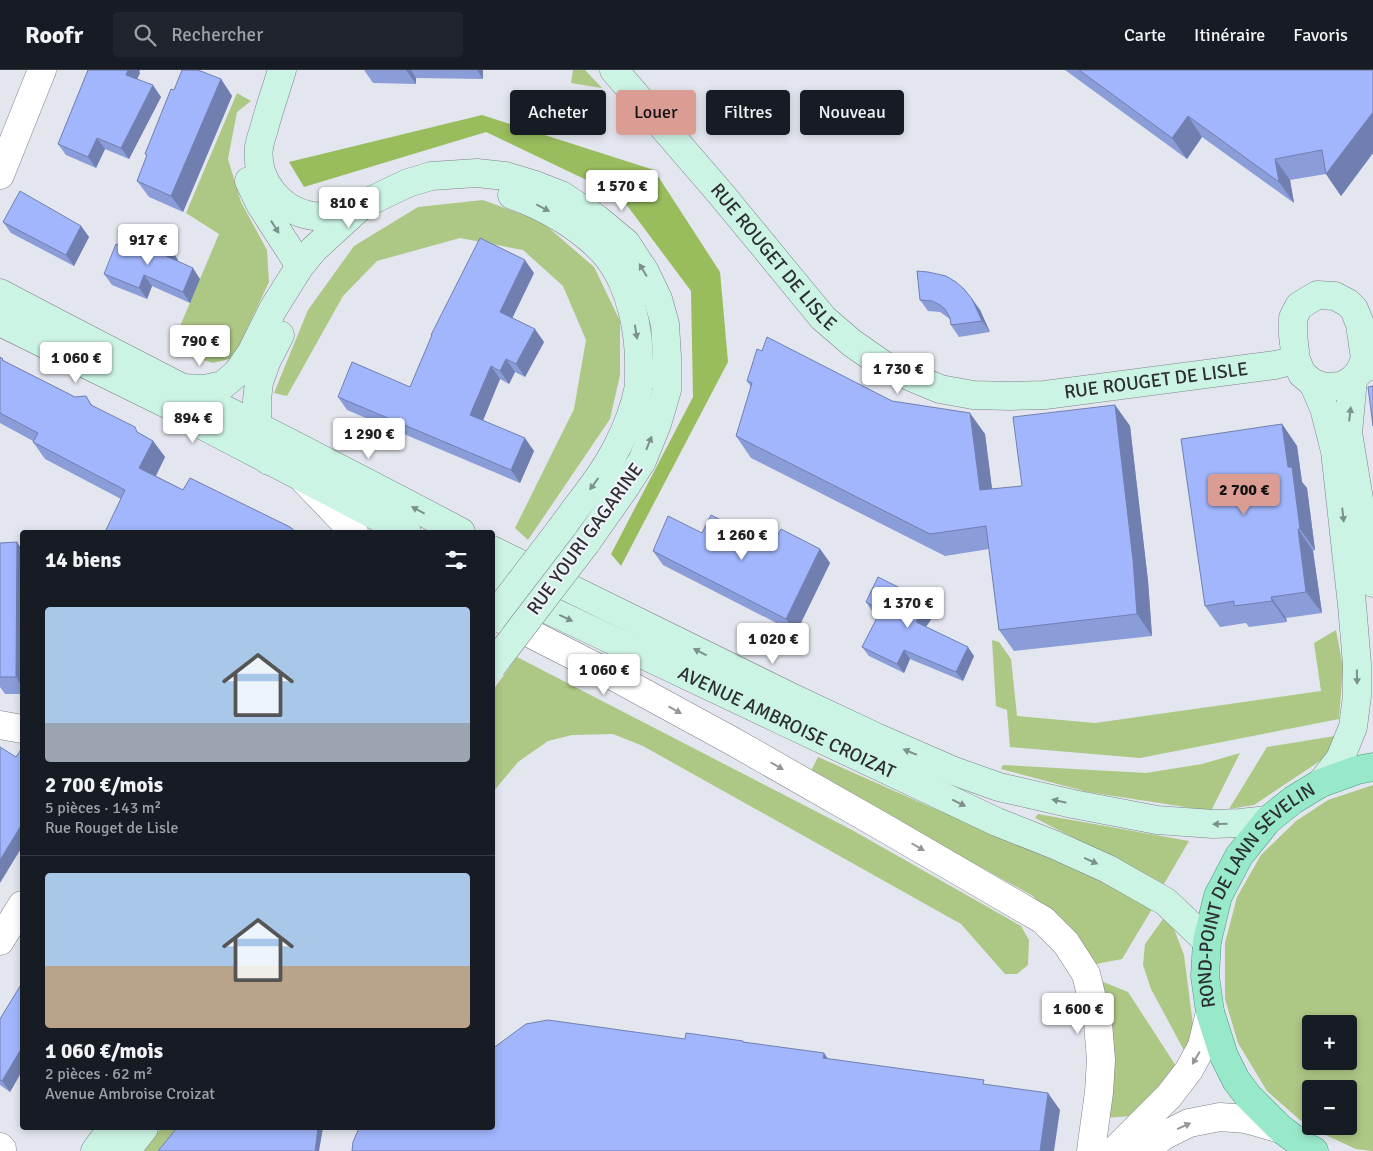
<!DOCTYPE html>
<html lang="fr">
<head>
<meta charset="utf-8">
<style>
	body { margin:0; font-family:Signika,sans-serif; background:#20242c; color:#f1f3f6; height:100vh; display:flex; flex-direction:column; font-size:19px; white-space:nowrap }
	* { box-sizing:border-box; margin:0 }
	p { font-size:16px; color:#9ea1a6 }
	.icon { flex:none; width:28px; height:28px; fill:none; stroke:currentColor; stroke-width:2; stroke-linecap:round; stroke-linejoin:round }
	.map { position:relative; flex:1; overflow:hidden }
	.drawer { position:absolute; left:20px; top:460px; width:475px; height:600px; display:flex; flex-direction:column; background:#171b24; border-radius:5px; box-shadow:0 2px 8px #0003 }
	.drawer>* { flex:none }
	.guide { position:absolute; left:510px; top:20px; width:475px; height:45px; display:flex; gap:10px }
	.tools { position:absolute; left:1302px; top:945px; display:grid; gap:10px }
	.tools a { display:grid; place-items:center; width:55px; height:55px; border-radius:5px; background:#171b24; box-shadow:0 2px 8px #0003; font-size:25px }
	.price { position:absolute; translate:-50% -42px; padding:0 11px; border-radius:5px; background:#fff; color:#222; font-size:16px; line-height:32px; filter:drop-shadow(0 1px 2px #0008) }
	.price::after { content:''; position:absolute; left:50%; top:30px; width:15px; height:11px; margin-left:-8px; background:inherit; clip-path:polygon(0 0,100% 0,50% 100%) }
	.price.active { background:#da9c93; color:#111 }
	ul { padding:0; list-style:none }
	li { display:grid; align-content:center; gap:10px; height:265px; padding:0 25px }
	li+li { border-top:1px solid #363941 }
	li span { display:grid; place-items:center; height:155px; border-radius:5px; color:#555 }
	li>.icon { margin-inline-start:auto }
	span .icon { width:90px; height:90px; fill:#fffc; stroke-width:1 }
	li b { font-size:21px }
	h2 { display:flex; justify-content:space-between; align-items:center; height:60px; padding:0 25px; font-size:21px }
	.chip { padding:0 18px; border-radius:5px; background:#171b24; box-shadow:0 2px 8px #0003; font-size:18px; line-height:45px }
	.chip.active { background:#da9c93; color:#111 }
	header { display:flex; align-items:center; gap:30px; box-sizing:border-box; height:70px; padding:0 25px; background:#171b24; border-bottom:1px solid #363941 }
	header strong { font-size:24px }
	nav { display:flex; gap:28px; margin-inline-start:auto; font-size:18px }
	.search { width:350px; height:45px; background:#20242c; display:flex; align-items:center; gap:12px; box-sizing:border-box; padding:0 18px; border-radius:5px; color:#9ea1a6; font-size:19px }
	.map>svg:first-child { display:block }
	.green { fill:#adc785; fill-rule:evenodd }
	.forest { fill:#99bc5d }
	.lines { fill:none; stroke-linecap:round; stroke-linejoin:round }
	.street-casing { stroke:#7f8189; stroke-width:29 }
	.secondary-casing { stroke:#7f8189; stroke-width:29 }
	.primary-casing { stroke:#469d7e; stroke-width:29 }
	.street { stroke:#fff; stroke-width:28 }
	.secondary { stroke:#ccf4e5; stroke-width:28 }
	.primary { stroke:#98e8ca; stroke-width:28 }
	.secondary-bridge-casing { stroke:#7f8189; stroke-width:29; stroke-linecap:butt }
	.secondary-bridge { stroke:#ccf4e5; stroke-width:28 }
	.wall { fill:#8a9dd9 }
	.shaded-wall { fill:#717fb0 }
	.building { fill:#a1b6fc; stroke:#717fb0 }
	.oneway { fill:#7c918b }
	.oneway2 { fill:#969698 }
	.labels { text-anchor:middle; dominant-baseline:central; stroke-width:4; stroke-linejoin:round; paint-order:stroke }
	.street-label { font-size:19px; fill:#2d2e31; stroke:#f0f3fb }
</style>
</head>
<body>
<header>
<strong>Roofr</strong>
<div class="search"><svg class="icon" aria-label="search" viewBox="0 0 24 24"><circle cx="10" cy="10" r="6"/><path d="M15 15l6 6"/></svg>Rechercher</div>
<nav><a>Carte</a><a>Itinéraire</a><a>Favoris</a></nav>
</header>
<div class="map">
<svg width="1373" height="1081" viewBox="0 0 1373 1081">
	<rect width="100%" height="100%" fill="#e3e6ee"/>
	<g class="green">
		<polygon points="573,0 585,0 602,18 571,13"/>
		<polygon points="237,23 251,31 237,42 228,89 241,132 267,180 269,212 233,288 213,293 170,280 219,164 186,143"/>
		<polygon points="483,130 542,152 594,197 620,251 620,305 610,349 528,470 515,458 574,339 586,270 563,216 523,180 460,168 377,191 343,226 287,326 274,323 308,240 354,176 418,137"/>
		<polygon points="1336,560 1343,597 1339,649 1140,688 1010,677 1007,640 996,636 992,570 999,572 1011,589 1017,646 1095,653 1321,621 1314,573"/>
		<polygon points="517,587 852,760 1021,856 1029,870 1028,895 1017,904 1005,904 961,854 643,676 613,664 572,665 548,671 518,692 493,722 493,620"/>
		<polygon points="1341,665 1332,683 1254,735 1229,739 1267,677"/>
		<polygon points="1240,683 1211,741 1088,722 1001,699 1003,695 1146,703 1202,694"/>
		<polygon points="818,687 935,739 1066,791 1152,839 1122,889 1096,894 1082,883 1033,826 810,703"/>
		<path d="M1373 715V1081L1356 1079 1308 1057 1267 1021 1238 973 1225 929V873L1237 827 1261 785 1296 751 1328 730ZM1311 954H1349V991H1311ZM1311 1019H1349V1056H1311Z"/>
		<polygon points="1038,744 1189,771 1164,814 1035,748"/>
		<polygon points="1163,849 1174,859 1184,885 1194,963 1186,984 1151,919 1143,895 1145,874"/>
		<polygon points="1096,909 1128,922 1178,999 1132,1046 1104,1048"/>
		<polygon points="161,1058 180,1058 160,1081 143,1081"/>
	</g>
	<polygon class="forest" points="482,45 654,100 720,202 728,292 621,496 611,484 693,327 691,221 620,126 486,62 304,117 289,92"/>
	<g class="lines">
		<defs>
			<g id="street">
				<polyline points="0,105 42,0"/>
				<polyline points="305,411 354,462"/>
				<polyline points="492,544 602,600 734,672 883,757 1043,850 1066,873 1086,904 1098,953 1101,990 1099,1022 1091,1081"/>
				<polyline points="0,655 22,659"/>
				<polyline points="0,871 22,835"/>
				<polyline points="0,1077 2,1079"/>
				<polyline points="1114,1081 1169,1026 1189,1000 1202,976 1210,942"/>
				<polyline points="1143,1081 1165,1065 1189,1053 1220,1047 1246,1049 1281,1059"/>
			</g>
			<g id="secondary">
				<path d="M282 0C276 20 269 39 264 59 262 65 260 71 259 77 255 110 280 141 313 146 327 148 344 141 358 138"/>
				<path id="s1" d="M614 0 721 124 823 248 852 273 885 296 940 319 973 325 1010 326 1045 325 1275 295 1296 290"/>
				<polyline points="249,111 260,134 300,196"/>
				<path d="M512 125C545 136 584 159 607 186 631 216 640 263 639 301 639 306 639 312 639 316 635 336 626 360 617 377 603 406 581 430 563 456"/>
				<path d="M0 223C153 304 308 381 461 462"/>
				<polyline points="0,252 171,336 200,354 407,462"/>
				<polyline points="1360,301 1365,289 1360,254 1354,239 1348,233 1335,226 1317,225 1299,236 1293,248 1293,265 1296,290 1302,304 1313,313 1324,317 1342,316 1353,309 1360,301 1373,293"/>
				<polyline points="1353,309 1348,363 1373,513"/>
				<polyline points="1313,313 1324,338 1335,381 1352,535 1357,594 1357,626 1353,657 1340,689 1321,713"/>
				<polyline points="181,318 205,319 223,315 237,303 251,283 273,239 300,196 314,179 362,135 408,113 431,106 477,103 505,106 535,115 561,125 596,148 626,173 645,202 658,229 665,254 667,287 667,320 657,354 642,391 624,419 586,473"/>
				<polyline points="269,391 260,373 257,356 257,330 259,312 267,290 280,265"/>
				<polyline points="492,480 793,628 876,667 954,701 999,717 1073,734 1157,750 1213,754 1240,753 1268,750"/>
				<path id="s2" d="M492 509 534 533 783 651 997 752 1055 775 1108 799 1166 832 1207 871"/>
				<polyline points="95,1081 112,1058"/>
				<polyline points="126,1081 144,1058"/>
			</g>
			<g id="primary">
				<path id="s3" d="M1314 1081 1304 1076 1281 1059 1248 1026 1236 1010 1224 986 1210 942 1205 906 1207 871 1218 826 1239 786 1268 750 1293 730 1321 713 1357 700 1373 697"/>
			</g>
		</defs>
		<use href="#street" class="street-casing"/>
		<use href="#secondary" class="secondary-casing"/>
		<use href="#primary" class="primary-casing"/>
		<use href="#street" class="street"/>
		<use href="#secondary" class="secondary"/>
		<use href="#primary" class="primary"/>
		<defs>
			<g id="secondary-bridge">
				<polyline points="492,549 563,456"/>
				<polyline points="492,596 586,473"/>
			</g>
		</defs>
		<use href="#secondary-bridge" class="secondary-bridge-casing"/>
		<use href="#secondary-bridge" class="secondary-bridge"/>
	</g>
	<g class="wall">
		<polygon points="88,0 140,0 139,2 140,3 137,9 161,27 129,89 105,79 96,98 66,85 58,74"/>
		<polygon points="364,0 483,0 483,9 416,8 416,14 373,13"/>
		<polygon points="1065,0 1373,0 1373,83 1341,126 1326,104 1290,110 1294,133 1202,67 1187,89"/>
		<polygon points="221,9 232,26 183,142 149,127 137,111 147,86 145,84"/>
		<polygon points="3,152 81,156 89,167 74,196 11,163"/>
		<polygon points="170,178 178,190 177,191 200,209 190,233 152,216 147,229 112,215 104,204 140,183"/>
		<polygon points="534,203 512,248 544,272 525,307 515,302 509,314 500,309 483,350 534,381 520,413 347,340 338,327 410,317 432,266 431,265"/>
		<polygon points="972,229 980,240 990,262 959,267 951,255 950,249 940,242 928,241 920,230"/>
		<polygon points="0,287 5,292 75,327 86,326 92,335 153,371 165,387 156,406 183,420 290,457 121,429 45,389 33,372 33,371 0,353"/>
		<polygon points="747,311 892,331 985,364 992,419 1022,416 1115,335 1130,356 1148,511 1152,566 1014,581 999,560 989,479 945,486 751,388 736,366 751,317"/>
		<polygon points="1282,354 1297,376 1302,412 1307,418 1315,480 1313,481 1322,543 1286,548 1287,552 1249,557 1246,553 1220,557 1205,536"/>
		<polygon points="702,463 772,476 820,479 830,493 796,563 663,495 653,481"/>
		<polygon points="17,472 22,480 22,624 5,624 0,617 0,473"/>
		<polygon points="866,532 930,533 936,542 926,557 974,586 963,611 910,589 904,603 869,586 862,577 879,544 872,541"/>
		<polygon points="22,913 22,1001 10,1022 0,1015 0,949"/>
	</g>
	<g class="shaded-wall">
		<polygon points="128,0 140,0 139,2 140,3 134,16 126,5"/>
		<polygon points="406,0 411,0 416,8 416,14"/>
		<polygon points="477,0 483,0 483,9"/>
		<polygon points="221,9 232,26 183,142 171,126"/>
		<polygon points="153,15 161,27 129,89 121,78"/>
		<polygon points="1373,42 1373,83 1341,126 1326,104"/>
		<polygon points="1188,46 1202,67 1187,89 1172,68"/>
		<polygon points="97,68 105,79 96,98 88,87"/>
		<polygon points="1275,89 1290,110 1294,133 1279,112"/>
		<polygon points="81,156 89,167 74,196 66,185"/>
		<polygon points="170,178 178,190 174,198 166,186"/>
		<polygon points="525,190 534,203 509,255 500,242"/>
		<polygon points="193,198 200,209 190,233 183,222"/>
		<polygon points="144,205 152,216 147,229 139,218"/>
		<polygon points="972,229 980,240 990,262 982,251"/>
		<polygon points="535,259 544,272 525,307 516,294"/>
		<polygon points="506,289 515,302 509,314 500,301"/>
		<polygon points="491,296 500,309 480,358 470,345"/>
		<polygon points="1115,335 1130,356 1148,511 1152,566 1137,544"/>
		<polygon points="970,343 985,364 995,442 980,420"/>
		<polygon points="1282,354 1297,376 1302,412 1307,418 1315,480 1300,459 1288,397"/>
		<polygon points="525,368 534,381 520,413 511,400"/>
		<polygon points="153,371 165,387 151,415 139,398"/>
		<polygon points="1298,459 1313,481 1322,543 1306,522"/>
		<polygon points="17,472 22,480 22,616 16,607"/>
		<polygon points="820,479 830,493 796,563 786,549"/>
		<polygon points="1271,527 1286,548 1287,552 1272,531"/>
		<polygon points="930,533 936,542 923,561 916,552"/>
		<polygon points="968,577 974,586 963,611 956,602"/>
		<polygon points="904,580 910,589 904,603 897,594"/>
		<polygon points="22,754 22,777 0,813 0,790"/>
		<polygon points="21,979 22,981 22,1001 10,1022 2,1011"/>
		<polygon points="824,983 835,999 823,988"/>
		<polygon points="1048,1023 1060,1040 1054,1081 1040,1081"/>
		<polygon points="318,1058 323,1058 319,1081 315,1081"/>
	</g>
	<g class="building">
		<polygon points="88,0 128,0 126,5 153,15 121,78 97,68 88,87 58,74"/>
		<polygon points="182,0 198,0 221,9 171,126 137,111 147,85 145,84 171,19 174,20"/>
		<polygon points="1079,0 1373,0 1373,42 1326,104 1322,80 1275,89 1279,112 1188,46 1172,68"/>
		<polygon points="20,121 81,156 66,185 3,152"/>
		<polygon points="480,168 525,190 500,242 535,259 516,294 506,289 500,301 491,296 470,345 525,368 511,400 338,327 352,292 410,317 432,265 431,265"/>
		<polygon points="146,170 170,178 166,186 193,198 183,222 144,205 139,218 104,204 116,174 140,183"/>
		<polygon points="917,201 928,202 946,206 956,212 964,219 972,229 982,251 951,255 950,248 945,239 940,235 932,231 920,230"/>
		<polygon points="767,267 892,331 970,343 980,420 1022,416 1013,347 1115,335 1133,490 1137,544 999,560 986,456 930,464 736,366 752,313 747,311 757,279 762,281"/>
		<polygon points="0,287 3,289 2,290 75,327 86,326 91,335 135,357 137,362 153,371 139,398 183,420 190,408 290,457 296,462 105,462 125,420 33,372 38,363 0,343"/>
		<polygon points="1373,316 1373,356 1368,317"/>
		<polygon points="1282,354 1288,397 1292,397 1300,459 1298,459 1306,522 1271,527 1272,531 1234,536 1234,531 1205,536 1181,369"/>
		<polygon points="711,445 772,476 781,459 820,479 786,549 653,481 668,446 702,463"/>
		<polygon points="17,472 16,607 0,607 0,473"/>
		<polygon points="878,507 930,533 916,552 968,577 956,602 904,580 897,594 862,577 881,540 866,532"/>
		<polygon points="0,677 16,687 22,678 22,754 0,790"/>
		<polygon points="22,913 22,980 21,979 2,1011 0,1010 0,949"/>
		<polygon points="548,950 685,969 686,963 743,971 743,972 824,983 823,988 984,1010 983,1014 1048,1023 1040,1081 352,1081 353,1072 359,1058 492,1058 492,979 526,954"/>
		<polygon points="177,1058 318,1058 315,1081 158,1081"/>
	</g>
	<defs><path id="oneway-solid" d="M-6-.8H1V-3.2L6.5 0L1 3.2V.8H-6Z" transform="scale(1.25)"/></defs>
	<g class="oneway">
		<use href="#oneway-solid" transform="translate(543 138) rotate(28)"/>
		<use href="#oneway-solid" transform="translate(275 157) rotate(58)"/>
		<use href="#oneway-solid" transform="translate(643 200) rotate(-121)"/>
		<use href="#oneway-solid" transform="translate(636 262) rotate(81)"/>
		<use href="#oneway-solid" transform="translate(1350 344) rotate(-83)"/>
		<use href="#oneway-solid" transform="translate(649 373) rotate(-68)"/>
		<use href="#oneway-solid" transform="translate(594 414) rotate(126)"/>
		<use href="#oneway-solid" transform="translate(418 440) rotate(-152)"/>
		<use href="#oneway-solid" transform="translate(1343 445) rotate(84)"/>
		<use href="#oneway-solid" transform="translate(566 548) rotate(25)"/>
		<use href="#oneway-solid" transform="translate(700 582) rotate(-153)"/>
		<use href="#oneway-solid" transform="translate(1357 607) rotate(89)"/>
		<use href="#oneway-solid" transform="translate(910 682) rotate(-157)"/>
		<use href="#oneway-solid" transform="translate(1059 731) rotate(-167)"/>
		<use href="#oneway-solid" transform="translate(959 733) rotate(26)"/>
		<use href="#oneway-solid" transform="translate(1220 754) rotate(179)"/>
		<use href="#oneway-solid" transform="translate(1091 791) rotate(24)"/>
	</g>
	<g class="oneway2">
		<use href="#oneway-solid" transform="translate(675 640) rotate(29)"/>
		<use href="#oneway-solid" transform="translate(777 696) rotate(30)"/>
		<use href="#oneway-solid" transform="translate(918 777) rotate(30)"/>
		<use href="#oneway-solid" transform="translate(1196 988) rotate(120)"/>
		<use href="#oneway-solid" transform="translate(1184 1056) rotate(-24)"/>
	</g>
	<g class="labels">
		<g class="street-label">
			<text stroke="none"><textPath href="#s1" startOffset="246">RUE ROUGET DE LISLE</textPath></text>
			<text stroke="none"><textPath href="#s1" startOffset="680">RUE ROUGET DE LISLE</textPath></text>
			<text transform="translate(585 469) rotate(-54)">RUE YOURI GAGARINE</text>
			<text stroke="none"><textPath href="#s2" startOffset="328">AVENUE AMBROISE CROIZAT</textPath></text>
			<text stroke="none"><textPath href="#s3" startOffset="314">ROND-POINT DE LANN SEVELIN</textPath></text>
		</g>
	</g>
</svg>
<div class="tools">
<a>+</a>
<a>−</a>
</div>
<b class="price" style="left:622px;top:142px">1 570 €</b>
<b class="price" style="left:349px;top:159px">810 €</b>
<b class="price" style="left:148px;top:196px">917 €</b>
<b class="price" style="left:200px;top:297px">790 €</b>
<b class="price" style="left:76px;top:314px">1 060 €</b>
<b class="price" style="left:898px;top:325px">1 730 €</b>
<b class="price" style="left:193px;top:374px">894 €</b>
<b class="price" style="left:369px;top:390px">1 290 €</b>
<b class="price active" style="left:1244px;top:446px">2 700 €</b>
<b class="price" style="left:742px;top:491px">1 260 €</b>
<b class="price" style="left:908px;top:559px">1 370 €</b>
<b class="price" style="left:773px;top:595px">1 020 €</b>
<b class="price" style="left:604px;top:626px">1 060 €</b>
<b class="price" style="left:1078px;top:965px">1 600 €</b>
<div class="guide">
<a class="chip">Acheter</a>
<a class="chip active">Louer</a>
<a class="chip">Filtres</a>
<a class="chip">Nouveau</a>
</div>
<section class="drawer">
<h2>14 biens<svg class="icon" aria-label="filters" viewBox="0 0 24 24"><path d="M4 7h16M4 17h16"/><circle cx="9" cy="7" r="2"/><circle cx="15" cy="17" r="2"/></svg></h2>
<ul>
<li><span style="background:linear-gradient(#a9c7e8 75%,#9aa5b1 0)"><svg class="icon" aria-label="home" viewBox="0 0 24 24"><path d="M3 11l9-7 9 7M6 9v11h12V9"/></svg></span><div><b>2 700 €/mois</b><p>5 pièces · 143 m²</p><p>Rue Rouget de Lisle</p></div></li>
<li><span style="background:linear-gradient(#a9c7e8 60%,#b9a48a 0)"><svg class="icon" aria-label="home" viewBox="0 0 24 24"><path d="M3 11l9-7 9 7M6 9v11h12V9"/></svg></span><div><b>1 060 €/mois</b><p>2 pièces · 62 m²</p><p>Avenue Ambroise Croizat</p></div></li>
</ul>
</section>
</div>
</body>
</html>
